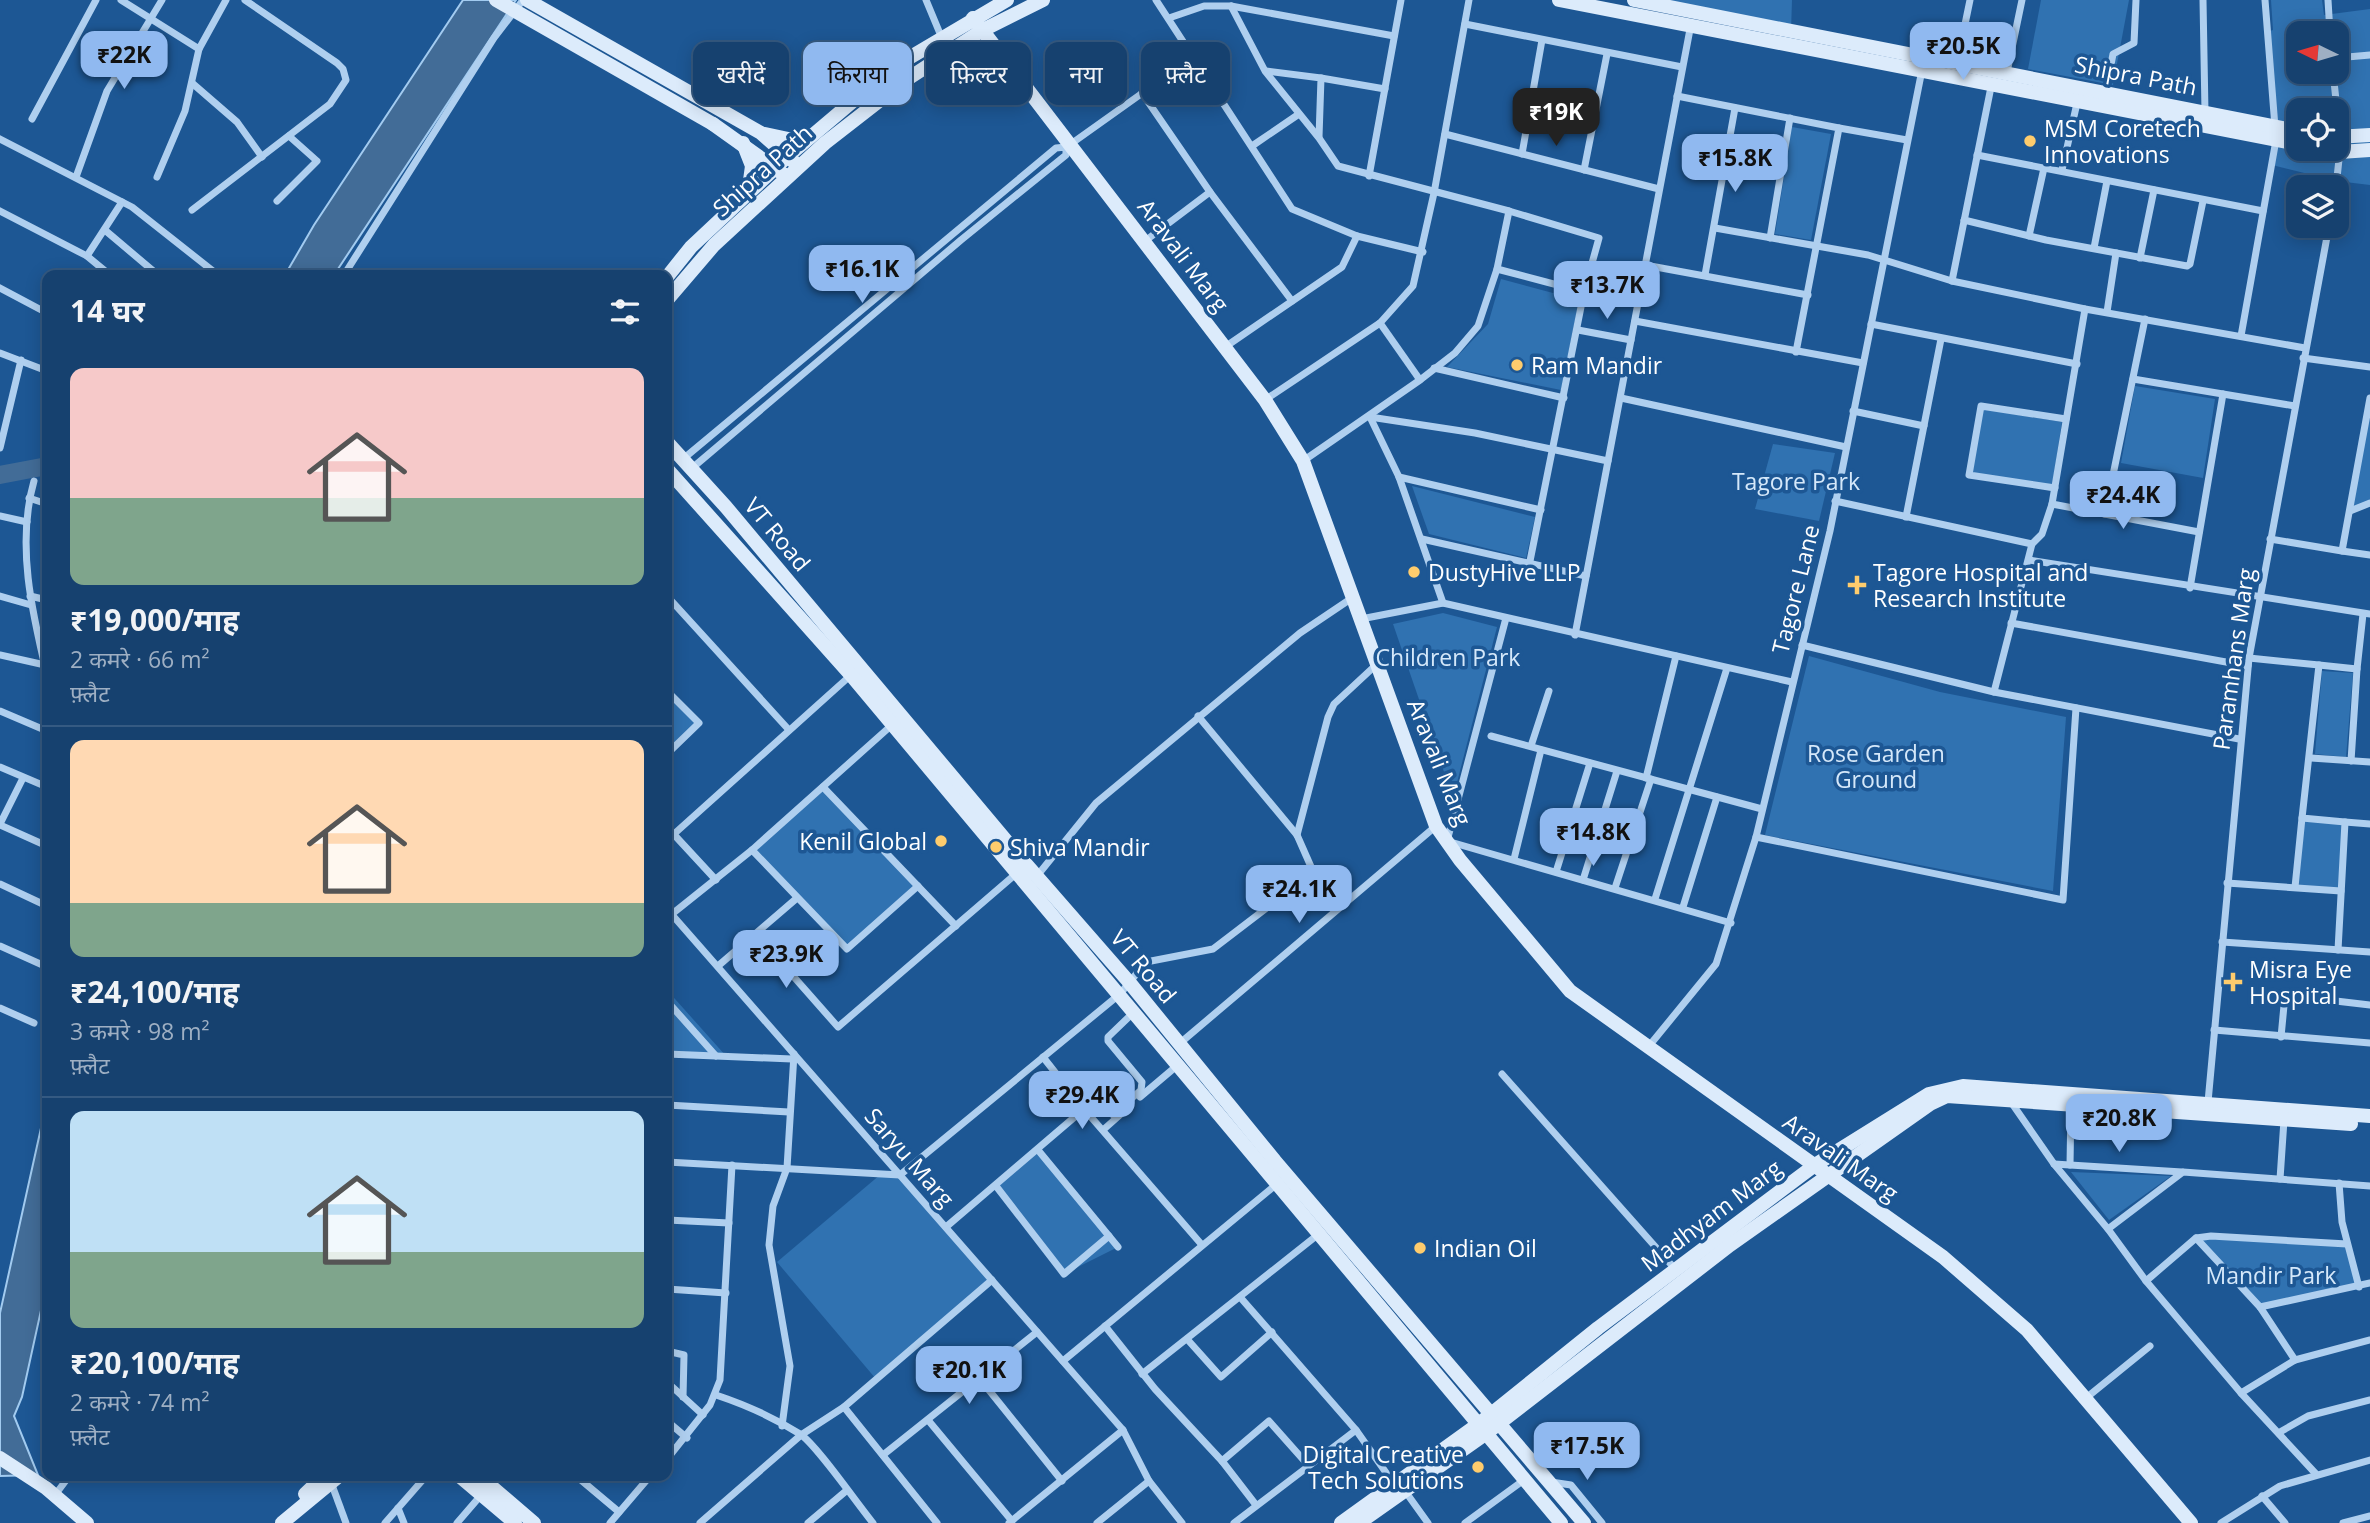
<!DOCTYPE html>
<html lang="hi">
<head>
<meta charset="utf-8">
<style>
	body { margin:0; font-family:"Open Sans","Noto Sans Devanagari",sans-serif; background:#234c77; color:#f1f3f6; height:100vh; display:flex; flex-direction:column; font-size:26px; white-space:nowrap }
	* { box-sizing:border-box; margin:0 }
	p { font-size:23px; color:#9eafc3 }
	.icon { flex:none; width:38px; height:38px; fill:none; stroke:currentColor; stroke-width:2; stroke-linecap:round; stroke-linejoin:round }
	.map { position:relative; flex:1; overflow:hidden }
	.drawer { position:absolute; left:42px; top:270px; width:630px; height:1211px; display:flex; flex-direction:column; background:#16416f; border-radius:14px; box-shadow:0 4px 18px #0003,0 0 0 2px #355a82 }
	.drawer>* { flex:none }
	.hud { position:absolute; left:693px; top:42px; width:665px; height:63px; display:flex; gap:14px }
	.needle { width:46px; rotate:275deg }
	.controls { position:absolute; left:2286px; top:21px; display:grid; gap:14px }
	.controls a { display:grid; place-items:center; width:63px; height:63px; border-radius:14px; background:#16416f; box-shadow:0 4px 18px #0003,0 0 0 2px #355a82; font-size:35px }
	.price { position:absolute; translate:-50% -60px; padding:0 16px; border-radius:14px; background:#90b9f0; color:#111; font-size:23px; line-height:46px; filter:drop-shadow(0 2px 4px #0008) }
	.price::after { content:''; position:absolute; left:50%; top:42px; width:21px; height:16px; margin-left:-10px; background:inherit; clip-path:polygon(0 0,100% 0,50% 100%) }
	.price.active { background:#222; color:#fff }
	ul { padding:0; list-style:none }
	li { display:grid; align-content:center; gap:14px; height:371px; padding:0 28px }
	li+li { border-top:2px solid #355a82 }
	li span { display:grid; place-items:center; height:217px; border-radius:14px; color:#555 }
	li>.icon { margin-inline-start:auto }
	span .icon { width:126px; height:126px; fill:#fffc; stroke-width:1 }
	li b { font-size:30px }
	h2 { display:flex; justify-content:space-between; align-items:center; height:84px; padding:0 28px; font-size:30px }
	.pill { padding:0 24px; border-radius:14px; background:#16416f; box-shadow:0 4px 18px #0003,0 0 0 2px #355a82; font-size:24px; line-height:63px }
	.pill.active { background:#90b9f0; color:#111 }
	.map>svg:first-child { display:block }
	.green { fill:#3072b1; fill-rule:evenodd }
	.water { fill:#426c97; stroke:#a2cbf0; stroke-width:2 }
	.lines { fill:none; stroke-linecap:round; stroke-linejoin:round }
	.river { stroke:#426c97; stroke-width:18 }
	.street { stroke:#afcfef; stroke-width:7 }
	.secondary { stroke:#dcebfb; stroke-width:14 }
	.secondary-bridge { stroke:#dcebfb; stroke-width:14 }
	.poi-dot { fill:#fecc6d; stroke:#1d5794; stroke-width:2.5 }
	.labels { text-anchor:middle; dominant-baseline:central; stroke-width:7; stroke-linejoin:round; paint-order:stroke }
	.street-label { font-size:23px; fill:#fff; stroke:#1d5794 }
	.poi-label { font-size:23px; fill:#fff; stroke:#1d5794; text-anchor:start }
	.park-label { font-size:23px; fill:#d5e8fa; stroke:#1d5794 }
</style>
</head>
<body>
<div class="map">
<svg width="2370" height="1523" viewBox="0 0 2370 1523">
	<rect width="100%" height="100%" fill="#1d5794"/>
	<g class="green">
		<polygon points="1633,0 1792,0 1791,31"/>
		<polygon points="2041,0 2129,0 2113,85 2028,69"/>
		<path d="M2271 0H2322L2324 15 2370 9V185L2337 181 2272 165 2276 140 2267 32 2273 30ZM2298 33H2336V72H2298ZM2298 110H2336V149H2298Z"/>
		<polygon points="1792,127 1831,134 1811,240 1775,234"/>
		<polygon points="1501,279 1579,300 1561,390 1447,367 1488,324"/>
		<polygon points="2135,386 2215,399 2203,478 2121,463"/>
		<polygon points="2370,398 2370,503 2350,511"/>
		<polygon points="1983,409 2062,422 2052,486 1972,473"/>
		<polygon points="1773,444 1835,453 1819,521 1755,509"/>
		<polygon points="1412,486 1535,517 1526,558 1429,534"/>
		<polygon points="1443,613 1497,627 1453,798 1393,624"/>
		<polygon points="1809,656 1940,692 2066,717 2053,891 1765,835"/>
		<polygon points="2322,671 2353,673 2346,757 2315,754"/>
		<polygon points="667,691 699,723 667,754"/>
		<polygon points="823,787 918,886 847,949 752,850"/>
		<polygon points="2305,819 2345,824 2341,888 2295,887"/>
		<polygon points="667,990 726,1056 667,1054"/>
		<polygon points="1038,1150 1118,1247 1064,1274 996,1186"/>
		<polygon points="2071,1172 2171,1176 2109,1220"/>
		<polygon points="881,1174 900,1175 992,1280 876,1379 777,1262"/>
		<polygon points="2196,1238 2347,1244 2359,1287 2260,1307"/>
	</g>
	<g class="water">
		<polygon points="463,0 516,0 334,275 285,275 314,225"/>
		<polygon points="47,1101 47,1283 22,1397 14,1416 38,1475 0,1476 0,1313"/>
	</g>
	<g class="lines">
		<polyline class="river" points="0,475 47,466"/>
		<g class="street">
			<polyline points="121,0 199,49 226,0"/>
			<polyline points="926,0 941,36"/>
			<polyline points="1156,0 1292,209 1357,236 1423,252"/>
			<polyline points="2203,0 2205,112"/>
			<polyline points="2265,0 2275,127"/>
			<polyline points="2328,0 2330,33"/>
			<polyline points="1231,6 1265,71 1319,138 1338,166 1509,211 1497,269 1478,326 1455,353 1420,380 1303,461"/>
			<polyline points="1169,18 1204,6 1231,6 1394,36"/>
			<polyline points="1465,24 1682,67"/>
			<polyline points="2336,58 2370,55"/>
			<polyline points="1957,63 1970,0"/>
			<polyline points="1266,71 1321,78 1319,137"/>
			<polyline points="2007,72 2022,0"/>
			<polyline points="2333,72 2340,138"/>
			<polyline points="1321,78 1385,89"/>
			<polyline points="192,83 237,122 262,157"/>
			<polyline points="2106,91 2113,54 2134,43 2136,0"/>
			<polyline points="1142,93 1210,192 1292,301"/>
			<polyline points="1677,96 1839,128 1796,352"/>
			<polyline points="32,119 96,0"/>
			<polyline points="1839,128 1907,140"/>
			<polyline points="1445,134 1659,189"/>
			<polyline points="0,139 132,207 218,275"/>
			<polyline points="1068,146 1193,57"/>
			<polyline points="1252,146 1299,114"/>
			<polyline points="1522,154 1542,40"/>
			<polyline points="1977,155 2263,211"/>
			<polyline points="1584,170 1607,54"/>
			<polyline points="2062,170 2077,103"/>
			<polyline points="1369,176 1401,0"/>
			<polyline points="76,177 107,91 162,0"/>
			<polyline points="157,177 185,111 199,49"/>
			<polyline points="2336,187 2340,150"/>
			<polyline points="277,201 317,161 289,136"/>
			<polyline points="192,210 330,104 346,80 343,69 337,63 245,0"/>
			<polyline points="0,211 87,256 122,202"/>
			<polyline points="1509,211 1599,238 1584,292"/>
			<polyline points="1964,220 2046,240 2187,266 2190,264 2203,201"/>
			<polyline points="1715,228 1868,255 1952,281 2085,309 2305,348"/>
			<polyline points="106,231 158,275"/>
			<polyline points="2029,236 2044,168"/>
			<polyline points="1770,238 1790,118"/>
			<polyline points="1145,241 1210,192"/>
			<polyline points="2094,248 2107,181"/>
			<polyline points="87,256 110,275"/>
			<polyline points="2140,258 2154,190"/>
			<polyline points="1645,265 1808,295"/>
			<polyline points="1497,269 1584,292 1529,566"/>
			<polyline points="344,275 494,38 523,0"/>
			<polyline points="1705,275 1735,108"/>
			<polyline points="1952,281 1991,87"/>
			<polyline points="0,288 47,313"/>
			<polyline points="2107,312 2116,253"/>
			<polyline points="1635,321 1863,363"/>
			<polyline points="1380,323 1420,380"/>
			<polyline points="1871,324 2077,364"/>
			<polyline points="1578,330 1631,340"/>
			<polyline points="2241,336 2276,140"/>
			<polyline points="1225,347 1342,267 1357,236"/>
			<polyline points="0,353 47,371"/>
			<polyline points="2303,358 2370,367"/>
			<polyline points="1434,368 1564,398"/>
			<polyline points="2133,379 2295,406"/>
			<polyline points="1621,398 1846,447"/>
			<polyline points="1265,400 1380,323 1413,286 1434,193 1469,0"/>
			<polyline points="1853,411 1924,426"/>
			<polyline points="1370,417 1475,433 1608,461"/>
			<polyline points="1370,417 1399,477 1443,603"/>
			<polyline points="0,448 21,360"/>
			<polyline points="683,459 1056,148 1066,147 1066,155 961,240 691,469"/>
			<polyline points="1399,477 1541,510"/>
			<path d="M34 481C16 544 32 612 47 675"/>
			<polyline points="2055,488 1969,475 1981,406 2066,419"/>
			<polyline points="29,498 47,504"/>
			<polyline points="1835,501 2032,544"/>
			<polyline points="2052,504 2199,532"/>
			<polyline points="2350,511 2370,503"/>
			<polyline points="2105,514 2145,319"/>
			<polyline points="0,516 27,522"/>
			<polyline points="1906,517 1941,339"/>
			<polyline points="1422,539 1586,576"/>
			<polyline points="2270,539 2342,551 2370,398"/>
			<polyline points="2342,551 2370,555"/>
			<polyline points="2029,560 2370,614"/>
			<polyline points="2190,588 2223,394"/>
			<polyline points="0,596 31,605"/>
			<polyline points="30,596 47,600"/>
			<polyline points="667,596 789,730"/>
			<polyline points="1506,618 1447,841 1731,923"/>
			<polyline points="1361,619 1443,603 1792,682"/>
			<polyline points="2011,623 2248,666"/>
			<polyline points="1575,635 1691,24"/>
			<polyline points="1802,645 1994,692 2239,739"/>
			<polyline points="0,655 45,665"/>
			<polyline points="2249,658 2319,665 2302,818 2345,822 2338,950"/>
			<polyline points="2319,665 2357,669 2363,614"/>
			<polyline points="667,691 699,723 667,754"/>
			<polyline points="1994,692 2032,544 2042,534 2052,504 2085,309"/>
			<polyline points="0,711 47,731"/>
			<polyline points="1491,736 1762,809"/>
			<polyline points="1531,746 1549,691"/>
			<polyline points="2311,758 2370,762"/>
			<polyline points="2351,761 2357,669"/>
			<polyline points="0,767 47,787"/>
			<polyline points="1646,778 1676,656"/>
			<polyline points="823,787 956,926"/>
			<polyline points="2345,822 2370,824"/>
			<polyline points="0,824 23,778"/>
			<polyline points="0,825 47,846"/>
			<polyline points="667,827 716,880"/>
			<polyline points="674,834 851,675"/>
			<polyline points="1297,835 1328,717 1334,704 1377,664"/>
			<polyline points="1756,837 2063,900 2076,708"/>
			<polyline points="752,850 847,949 918,886"/>
			<polyline points="1514,859 1541,750"/>
			<polyline points="1556,872 1590,763"/>
			<polyline points="1037,876 1096,803 1300,633 1352,598"/>
			<polyline points="1583,880 1617,771"/>
			<polyline points="2227,883 2341,891"/>
			<polyline points="0,884 47,906"/>
			<polyline points="2295,887 2302,818"/>
			<polyline points="1615,888 1651,779"/>
			<polyline points="1655,899 1727,668"/>
			<polyline points="1683,907 1717,797"/>
			<polyline points="667,909 1123,1430 1149,1481 1182,1523"/>
			<polyline points="672,914 752,850 893,724"/>
			<polyline points="756,934 838,1027 1017,873"/>
			<polyline points="2222,942 2370,952"/>
			<polyline points="0,946 47,967"/>
			<polyline points="718,966 797,898"/>
			<polyline points="667,1001 716,1056"/>
			<polyline points="0,1008 34,1023"/>
			<polyline points="2214,1030 2370,1043"/>
			<polyline points="2281,1037 2285,995 2370,1005"/>
			<polyline points="1179,1044 1436,826"/>
			<polyline points="1649,1046 1716,964 1756,837 1830,531 1922,70"/>
			<polyline points="667,1054 792,1059"/>
			<polyline points="1043,1057 1084,1109"/>
			<polyline points="1502,1074 1676,1270"/>
			<polyline points="1140,1097 1179,1064"/>
			<polyline points="2011,1102 2054,1164 2108,1229 2146,1281 2241,1393 2316,1474"/>
			<polyline points="2208,1102 2249,658 2329,226"/>
			<polyline points="667,1105 789,1112"/>
			<polyline points="1113,1115 1141,1090 1142,1082 1108,1041 1108,1037 1134,1012"/>
			<polyline points="1103,1130 1121,1114"/>
			<polyline points="1038,1150 1118,1247"/>
			<polyline points="667,1162 900,1175 1120,994 1146,962 1213,949 1307,877 1312,869 1297,835 1198,716"/>
			<polyline points="2054,1164 2182,1172"/>
			<polyline points="2070,1165 2071,1104"/>
			<polyline points="2280,1179 2284,1120"/>
			<polyline points="2339,1183 2342,1222 2359,1287"/>
			<polyline points="996,1186 1064,1274 1109,1236"/>
			<polyline points="667,1220 729,1223"/>
			<polyline points="946,1227 1084,1109 1202,1245"/>
			<polyline points="2108,1229 2183,1172 2370,1186"/>
			<polyline points="2196,1238 2260,1307 2295,1360"/>
			<polyline points="2146,1281 2196,1238 2211,1236 2347,1244"/>
			<polyline points="667,1289 726,1293"/>
			<polyline points="1240,1297 1356,1430"/>
			<polyline points="2260,1307 2370,1283"/>
			<polyline points="1105,1326 1155,1389 1222,1461 1269,1421 1308,1465"/>
			<polyline points="1187,1339 1221,1377 1272,1332"/>
			<polyline points="667,1351 684,1355 683,1397"/>
			<polyline points="1063,1361 1278,1183"/>
			<polyline points="1142,1374 1320,1233"/>
			<polyline points="980,1379 1062,1481"/>
			<polyline points="667,1382 703,1415"/>
			<polyline points="2241,1393 2295,1360 2370,1340"/>
			<path d="M716 1395C746 1405 773 1417 800 1434 816 1444 858 1505 873 1523"/>
			<polyline points="2086,1398 2150,1346"/>
			<polyline points="844,1407 937,1523"/>
			<polyline points="928,1420 1012,1521"/>
			<polyline points="667,1421 687,1438"/>
			<polyline points="782,1426 790,1366 769,1245 773,1206 787,1168 794,1054"/>
			<polyline points="2280,1432 2308,1416 2370,1400"/>
			<polyline points="883,1455 1037,1332"/>
			<polyline points="667,1459 710,1405 720,1380 732,1165"/>
			<polyline points="1222,1461 1256,1505"/>
			<polyline points="575,1475 619,1512"/>
			<polyline points="1551,1482 1571,1485 1602,1523"/>
			<polyline points="332,1485 346,1523"/>
			<polyline points="1405,1491 1428,1523"/>
			<polyline points="55,1495 70,1475"/>
			<polyline points="2262,1496 2285,1523"/>
			<polyline points="398,1508 404,1523"/>
			<polyline points="385,1523 427,1475"/>
			<polyline points="457,1523 482,1494"/>
			<polyline points="610,1523 651,1475"/>
			<polyline points="700,1523 801,1435 844,1407 992,1280"/>
			<polyline points="808,1523 846,1491"/>
			<polyline points="1009,1523 1123,1430"/>
			<polyline points="1097,1523 1149,1481"/>
			<polyline points="1234,1523 1356,1430 1394,1484"/>
			<polyline points="1465,1523 1524,1480"/>
			<polyline points="2221,1523 2280,1486 2370,1460"/>
			<polyline points="2343,1523 2370,1516"/>
		</g>
		<g class="secondary">
			<polyline points="527,0 761,133 794,162"/>
			<polyline points="1559,0 2298,144"/>
			<polyline points="1634,0 2298,131"/>
			<polyline points="973,18 1265,400 1303,461 1436,826 1460,860 1570,991 1943,1257 2027,1330 2191,1523"/>
			<polyline points="713,124 783,174"/>
			<polyline points="765,134 793,140 810,135"/>
			<polyline points="2336,137 2370,135"/>
			<polyline points="743,143 752,166 748,195"/>
			<polyline points="2321,149 2340,152 2370,150"/>
			<polyline points="667,277 691,247 787,157 892,68 1007,0"/>
			<polyline points="667,300 714,245 825,143 906,80 981,31 1043,0"/>
			<polyline points="667,442 726,507 1019,856 1129,982 1275,1161 1584,1523"/>
			<polyline points="667,469 851,675 1561,1523"/>
			<polyline points="0,1458 46,1488 87,1523"/>
			<polyline points="458,1475 515,1523"/>
			<polyline points="478,1475 534,1523"/>
			<polyline points="305,1494 325,1475"/>
			<polyline points="282,1523 340,1475"/>
			<polyline points="1341,1523 1480,1423 1598,1328 1815,1165 1929,1094 1963,1086 2370,1116"/>
			<polyline points="1359,1523 1488,1432 1730,1245 1930,1104 1947,1096 2351,1124"/>
		</g>
		<polyline class="secondary-bridge" points="496,0 713,124"/>
	</g>
	<g class="poi-dot">
		<circle cx="2030" cy="141" r="7"/>
		<circle cx="1517" cy="365" r="7"/>
		<circle cx="1414" cy="572" r="7"/>
		<path d="M1853.5 574.5h7v7h7v7h-7v7h-7v-7h-7v-7h7z"/>
		<circle cx="941" cy="841" r="7"/>
		<circle cx="996" cy="847" r="7"/>
		<path d="M2229.5 971.5h7v7h7v7h-7v7h-7v-7h-7v-7h7z"/>
		<circle cx="1420" cy="1248" r="7"/>
		<circle cx="1478" cy="1467" r="7"/>
	</g>
	<g class="labels">
		<g class="street-label">
			<text transform="translate(2136 75) rotate(11)">Shipra Path</text>
			<text transform="translate(762 170) rotate(-42)">Shipra Path</text>
			<text transform="translate(1184 255) rotate(53)">Aravali Marg</text>
			<text transform="translate(778 534) rotate(50)">VT Road</text>
			<text transform="translate(1795 589) rotate(-76)">Tagore Lane</text>
			<text transform="translate(2233 659) rotate(-82)">Paramhans Marg</text>
			<text transform="translate(1440 762) rotate(68)">Aravali Marg</text>
			<text transform="translate(1144 966) rotate(50)">VT Road</text>
			<text transform="translate(910 1157) rotate(49)">Saryu Marg</text>
			<text transform="translate(1841 1157) rotate(35)">Aravali Marg</text>
			<text transform="translate(1711 1215) rotate(-37)">Madhyam Marg</text>
		</g>
		<g class="poi-label">
			<text x="2044" y="128">MSM Coretech<tspan x="2044" dy="26">Innovations</tspan></text>
			<text x="1531" y="365">Ram Mandir</text>
			<text x="1428" y="572">DustyHive LLP</text>
			<text x="1873" y="572">Tagore Hospital and<tspan x="1873" dy="26">Research Institute</tspan></text>
			<text x="927" y="841" text-anchor="end">Kenil Global</text>
			<text x="1010" y="847">Shiva Mandir</text>
			<text x="2249" y="969">Misra Eye<tspan x="2249" dy="26">Hospital</tspan></text>
			<text x="1434" y="1248">Indian Oil</text>
			<text x="1464" y="1454" text-anchor="end">Digital Creative<tspan x="1464" dy="26">Tech Solutions</tspan></text>
		</g>
		<g class="park-label">
			<text x="1796" y="481">Tagore Park</text>
			<text x="1448" y="657">Children Park</text>
			<text x="1876" y="753">Rose Garden<tspan x="1876" dy="26">Ground</tspan></text>
			<text x="2271" y="1275">Mandir Park</text>
		</g>
	</g>
</svg>
<div class="controls">
<a><svg class="needle" viewBox="-14 -14 28 28"><path d="M0-13l5 13h-10z" fill="#e53935"/><path d="M0 13l5-13h-10z" fill="#9eafc3"/></svg></a>
<a><svg class="icon" aria-label="locate" viewBox="0 0 24 24"><circle cx="12" cy="12" r="6"/><path d="M12 2v4M12 18v4M2 12h4M18 12h4"/></svg></a>
<a><svg class="icon" aria-label="layers" viewBox="0 0 24 24"><path d="M12 4l9 5-9 5-9-5zM3 14l9 5 9-5"/></svg></a>
</div>
<b class="price" style="left:1963px;top:82px">₹20.5K</b>
<b class="price" style="left:124px;top:91px">₹22K</b>
<b class="price active" style="left:1556px;top:148px">₹19K</b>
<b class="price" style="left:1735px;top:194px">₹15.8K</b>
<b class="price" style="left:862px;top:305px">₹16.1K</b>
<b class="price" style="left:1607px;top:321px">₹13.7K</b>
<b class="price" style="left:2123px;top:531px">₹24.4K</b>
<b class="price" style="left:1593px;top:868px">₹14.8K</b>
<b class="price" style="left:1299px;top:925px">₹24.1K</b>
<b class="price" style="left:786px;top:990px">₹23.9K</b>
<b class="price" style="left:1082px;top:1131px">₹29.4K</b>
<b class="price" style="left:2119px;top:1154px">₹20.8K</b>
<b class="price" style="left:969px;top:1406px">₹20.1K</b>
<b class="price" style="left:1587px;top:1482px">₹17.5K</b>
<div class="hud">
<a class="pill">खरीदें</a>
<a class="pill active">किराया</a>
<a class="pill">फ़िल्टर</a>
<a class="pill">नया</a>
<a class="pill">फ़्लैट</a>
</div>
<section class="drawer">
<h2>14 घर<svg class="icon" aria-label="filters" viewBox="0 0 24 24"><path d="M4 7h16M4 17h16"/><circle cx="9" cy="7" r="2"/><circle cx="15" cy="17" r="2"/></svg></h2>
<ul>
<li><span style="background:linear-gradient(#f6c9c9 60%,#7fa58c 0)"><svg class="icon" aria-label="home" viewBox="0 0 24 24"><path d="M3 11l9-7 9 7M6 9v11h12V9"/></svg></span><div><b>₹19,000/माह</b><p>2 कमरे · 66 m²</p><p>फ़्लैट</p></div></li>
<li><span style="background:linear-gradient(#ffd9b3 75%,#7fa58c 0)"><svg class="icon" aria-label="home" viewBox="0 0 24 24"><path d="M3 11l9-7 9 7M6 9v11h12V9"/></svg></span><div><b>₹24,100/माह</b><p>3 कमरे · 98 m²</p><p>फ़्लैट</p></div></li>
<li><span style="background:linear-gradient(#bfe0f5 65%,#7fa58c 0)"><svg class="icon" aria-label="home" viewBox="0 0 24 24"><path d="M3 11l9-7 9 7M6 9v11h12V9"/></svg></span><div><b>₹20,100/माह</b><p>2 कमरे · 74 m²</p><p>फ़्लैट</p></div></li>
</ul>
</section>
</div>
</body>
</html>
